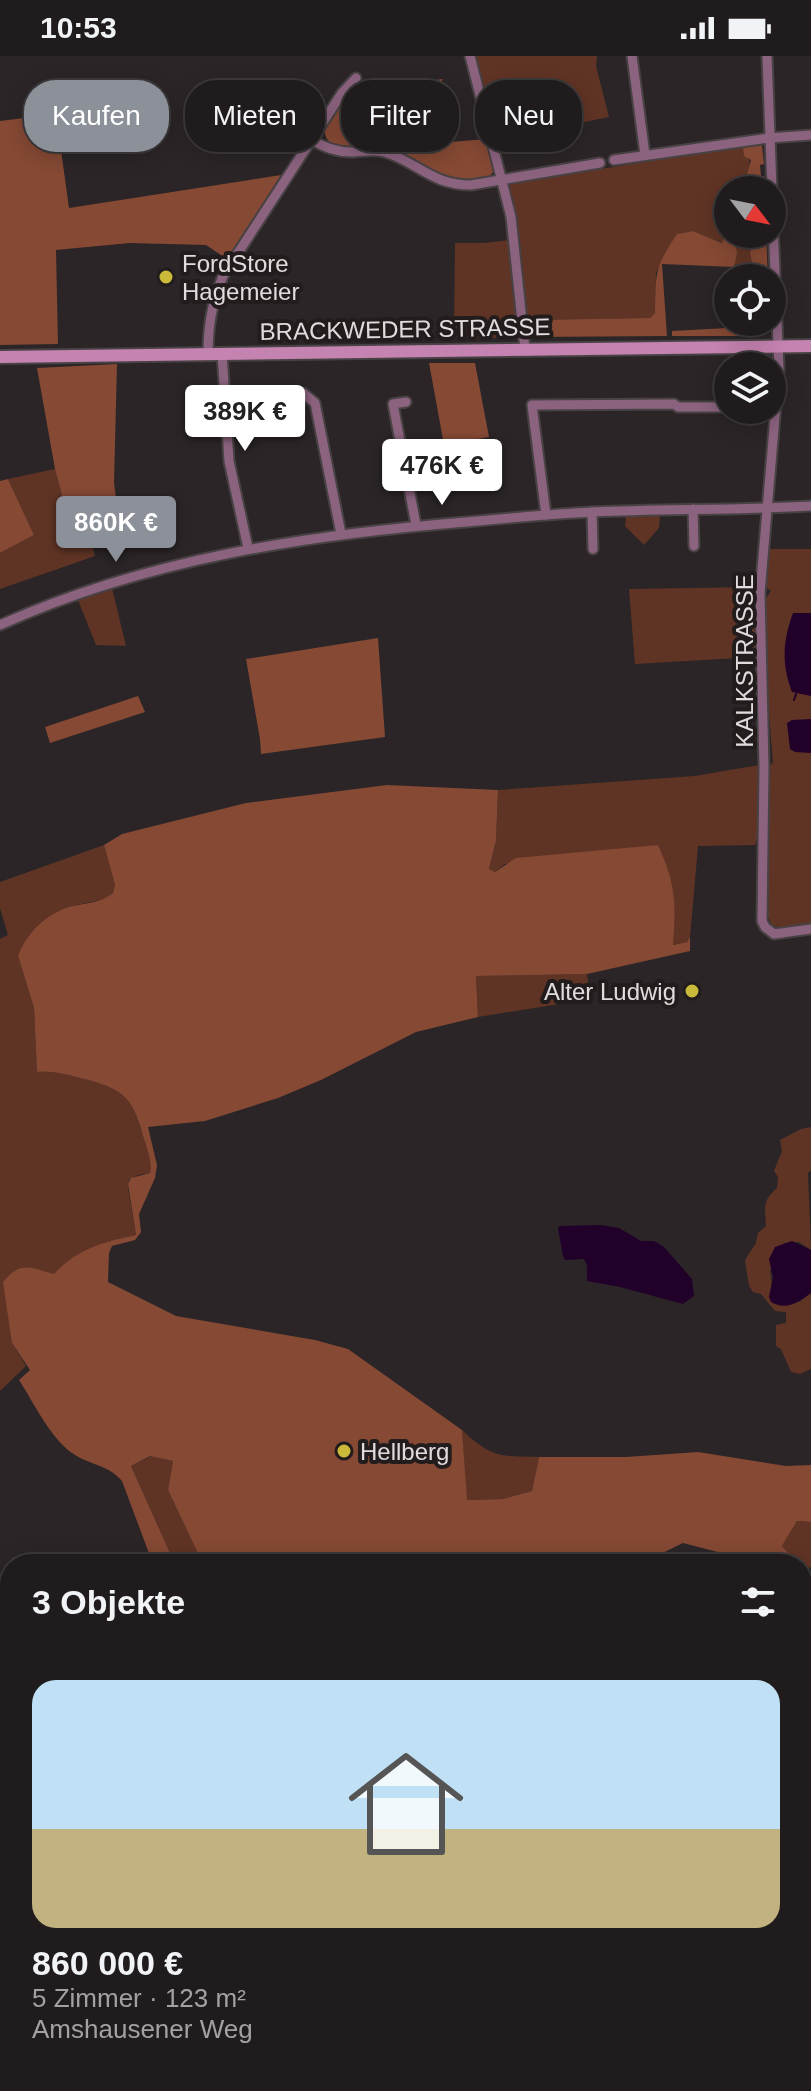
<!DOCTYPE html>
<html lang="de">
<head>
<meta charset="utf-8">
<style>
	body { margin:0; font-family:Arial,sans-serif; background:#282526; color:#f1f3f6; height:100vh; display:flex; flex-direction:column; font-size:30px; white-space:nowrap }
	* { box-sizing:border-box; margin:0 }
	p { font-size:26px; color:#a2a1a4 }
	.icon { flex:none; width:44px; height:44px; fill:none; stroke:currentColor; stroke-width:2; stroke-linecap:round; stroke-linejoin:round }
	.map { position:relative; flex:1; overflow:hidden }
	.side { position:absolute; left:0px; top:1498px; width:812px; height:538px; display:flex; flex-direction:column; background:#201c1d; border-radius:32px 32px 0 0; box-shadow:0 4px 20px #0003,0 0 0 2px #3d3a3b }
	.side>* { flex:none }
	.banner { position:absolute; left:24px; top:24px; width:764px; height:72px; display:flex; gap:16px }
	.needle { width:52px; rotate:122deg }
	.controls { position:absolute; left:714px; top:120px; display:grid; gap:16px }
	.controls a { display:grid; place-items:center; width:72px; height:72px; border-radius:50%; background:#201c1d; box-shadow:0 4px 20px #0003,0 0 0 2px #3d3a3b; font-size:40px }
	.price { position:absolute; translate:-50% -68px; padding:0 18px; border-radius:8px; background:#fff; color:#222; font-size:26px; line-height:52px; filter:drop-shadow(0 2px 4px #0008) }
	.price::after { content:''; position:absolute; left:50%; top:48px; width:24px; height:18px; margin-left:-12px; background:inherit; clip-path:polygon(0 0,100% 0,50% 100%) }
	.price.selected { background:#8c9099; color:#fff }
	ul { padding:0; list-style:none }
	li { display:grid; align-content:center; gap:16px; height:424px; padding:0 32px }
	li span { display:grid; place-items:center; height:248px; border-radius:24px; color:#555 }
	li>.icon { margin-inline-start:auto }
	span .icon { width:144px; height:144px; fill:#fffc; stroke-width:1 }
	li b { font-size:34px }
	h2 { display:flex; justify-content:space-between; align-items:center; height:96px; padding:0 32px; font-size:34px }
	.tag { padding:0 28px; border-radius:32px; background:#201c1d; box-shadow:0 4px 20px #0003,0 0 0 2px #3d3a3b; font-size:28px; line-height:72px }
	.tag.selected { background:#8c9099; color:#fff }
	.status { display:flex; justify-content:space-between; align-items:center; height:56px; padding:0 40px; background:#201c1d; direction:ltr }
	.status svg { height:22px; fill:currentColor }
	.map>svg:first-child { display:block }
	.green { fill:#603425 }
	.forest { fill:#854934 }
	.water { fill:#21002a }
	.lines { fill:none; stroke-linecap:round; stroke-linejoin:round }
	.stream { stroke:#21002a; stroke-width:2 }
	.street-casing { stroke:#484244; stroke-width:13 }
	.secondary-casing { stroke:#484244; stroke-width:16 }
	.street { stroke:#8c637f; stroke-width:9 }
	.secondary { stroke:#c583b1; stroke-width:12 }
	.poi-dot { fill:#cbb939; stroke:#221c1d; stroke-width:3 }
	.labels { text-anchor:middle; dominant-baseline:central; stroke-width:8; stroke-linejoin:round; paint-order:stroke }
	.poi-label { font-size:24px; fill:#e0dcdd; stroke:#221c1d; text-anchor:start }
	.street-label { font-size:24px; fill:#e0dcdd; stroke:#221c1d }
</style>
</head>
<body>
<div class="status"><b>10:53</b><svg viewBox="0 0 49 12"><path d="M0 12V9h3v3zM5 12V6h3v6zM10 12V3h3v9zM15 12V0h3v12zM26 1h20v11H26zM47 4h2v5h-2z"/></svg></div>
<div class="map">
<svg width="811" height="2035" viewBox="0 0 811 2035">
	<rect width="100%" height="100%" fill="#2b2527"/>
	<g class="green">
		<polygon points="475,0 597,0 596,10 609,61 496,84"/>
		<polygon points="372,30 386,30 388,52 413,76 405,100 380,86 377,73 381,72 377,39 373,39"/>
		<path d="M743 90C751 104 752 114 747 130L728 134V178H752C756 188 756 212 749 220L740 222 732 213 734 211 723 187 693 175 677 178 656 217 655 257 650 262 528 264 520 187 508 128Z"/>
		<polygon points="511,184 520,268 516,282 454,281 455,187 484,187"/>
		<polygon points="55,413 73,480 89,476 95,500 0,533 0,497 34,479 8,423"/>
		<polygon points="626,459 660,459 659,472 644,489 625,470"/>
		<polygon points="770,493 811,493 811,867 783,873 772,869 768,861 769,711 773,706 767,633 765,544 771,535 766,531"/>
		<polygon points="755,531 755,601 635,608 629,533"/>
		<polygon points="112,532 126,590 96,589 78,544"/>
		<path d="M759 709 760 774 755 789 698 790 690 881 687 886 672 889C676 849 675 826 658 789L505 808 495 816 489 814 496 785 498 734 695 720Z"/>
		<path d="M104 789 115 829 113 837 106 843 76 849 18 900 34 952 37 1016C52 1015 65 1018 80 1022 125 1033 133 1041 145 1086 148 1097 152 1106 150 1117L138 1119 129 1124 128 1132 136 1179C57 1195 51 1224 12 1287L26 1310 0 1335V883L8 879 0 852V826Z"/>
		<polygon points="587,918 590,943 478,961 476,920"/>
		<path d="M811 1071V1114L808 1117 811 1194 799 1186 784 1187 770 1214 772 1229 769 1241 799 1246 811 1237V1313L800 1318 791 1316 781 1293 776 1290V1269L786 1267V1256L775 1255 761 1238 753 1236 749 1230 745 1204 756 1187 758 1177 766 1170C765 1151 762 1145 777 1132L778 1121 774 1115 782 1095 780 1084 801 1073Z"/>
		<path d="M462 1374C492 1402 499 1400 539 1401L532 1435 503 1443 466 1444Z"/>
		<polygon points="151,1400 173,1405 168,1434 203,1508 175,1508 131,1410"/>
		<polygon points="797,1465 811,1466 811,1511 802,1515 802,1508 799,1508 782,1490"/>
		<polygon points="0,1522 10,1541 10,1603 0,1572"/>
		<polygon points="10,1674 10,1946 5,1949 10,1926 9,1907 0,1866 0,1688"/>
		<polygon points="811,1994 811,2035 721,2035 719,2031 711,2035 568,2035 601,2026 718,2026 720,2031 732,2026 802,2026 802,1998"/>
		<polygon points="61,2026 213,2026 215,2030 200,2035 64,2035"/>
	</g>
	<g class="forest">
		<path d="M443 23 427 51 436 87 488 83 494 115C472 143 427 114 405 100L413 77 406 79 388 52 386 30Z"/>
		<path d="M353 35 363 41 368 86 362 93 334 91C329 86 324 81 325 74 327 62 343 41 353 35Z"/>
		<polygon points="56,58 69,152 281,119 227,203 206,189 130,187 56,194 58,288 0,289 0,65"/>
		<polygon points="758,87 762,90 764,108 760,109 761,120 764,120 765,134 730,134 739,126 747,130 749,126 747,119 751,104 744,100 743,90"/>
		<path d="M693 175 722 187 725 179 734 182 737 197 734 211 662 208 667 280 533 281 528 264 650 262 655 257C656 216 654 213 677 178Z"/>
		<polygon points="752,178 766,178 768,222 746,222 754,215 750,197 755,183"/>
		<polygon points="747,266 768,266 762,276 755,280 672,280 672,275 746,271"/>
		<polygon points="429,307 475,307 489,381 444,389"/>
		<polygon points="117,308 114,427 117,450 84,456 89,476 73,480 55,413 37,312"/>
		<polygon points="8,423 34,479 0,497 0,425"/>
		<polygon points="378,582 385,681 261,698 260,683 246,603"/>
		<polygon points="138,640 145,656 50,687 45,671"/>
		<path d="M387 729 498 734 496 785 489 813 495 816 516 802 658 789C676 828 676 847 673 889L687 886 690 881V895L587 918 476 920 478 961 416 976 321 1024 278 1042 205 1065 148 1071 157 1109 155 1122 139 1158 141 1176 135 1184 112 1190 109 1197 108 1226 176 1260 315 1284 348 1293 462 1374 467 1444 503 1443 532 1435 539 1401H626L698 1396 786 1410 811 1409V1466L797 1465 782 1490 799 1508H764L683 1487 640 1508H203L168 1434 173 1405 150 1400 131 1410 175 1508H153L122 1425C109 1409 89 1409 72 1397 49 1380 34 1347 19 1324L30 1314 12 1287 3 1226C21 1204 30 1212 54 1218 77 1193 103 1186 136 1179L128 1128 131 1122 150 1117C152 1106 148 1097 145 1086 133 1041 125 1033 80 1022 65 1018 52 1015 37 1016L34 952 18 900C28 874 50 854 78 849 92 846 102 846 113 837L115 829 104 789 122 778 246 747Z"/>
	</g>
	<g class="water">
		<path d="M793 557H811V640L792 636C781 607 783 584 793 557Z"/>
		<polygon points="811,663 811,697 795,696 790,693 787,667 792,664"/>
		<polygon points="600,1169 619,1172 641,1185 654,1185 664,1191 692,1223 694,1240 683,1248 620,1231 587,1225 587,1210 584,1203 565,1204 563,1200 558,1172 560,1170"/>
		<path d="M792 1185 811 1194V1237C799 1246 786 1255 771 1246L769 1241 773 1221 769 1203 775 1191Z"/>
	</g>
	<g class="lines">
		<g class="stream">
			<polyline points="794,644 796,638"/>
			<polyline points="0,1699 1,1691"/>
			<polyline points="0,1758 10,1763"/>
		</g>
		<defs>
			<g id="street">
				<polyline points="470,0 511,161 525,293"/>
				<polyline points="632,0 645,99"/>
				<polyline points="767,0 772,134"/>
				<path d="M311 83C324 92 336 96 352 96 363 96 373 93 384 96 418 106 431 129 471 129L600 107"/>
				<polyline points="614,104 769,82 811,79"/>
				<polyline points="772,144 779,313 760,537 764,711 762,865 765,871 774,878 811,873"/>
				<polyline points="222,297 229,405 248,492"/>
				<path d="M208 298C208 269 212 247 223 220L342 37 356 22"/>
				<polyline points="303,337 315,347 341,478"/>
				<polyline points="406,346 393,348 416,469"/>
				<polyline points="693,453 694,490"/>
				<polyline points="592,456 593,493"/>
				<polyline points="546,459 532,349 674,348 678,351 728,351"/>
				<path d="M0 569C147 503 306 479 466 466 508 462 550 458 593 456 665 453 738 454 811 450"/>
				<polyline points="0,1680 10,1669"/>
				<path d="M0 1875C9 1907 5 1927 0 1959"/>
				<polyline points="0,1981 10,2019"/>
				<polyline points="12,2026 15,2035"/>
			</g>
			<g id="secondary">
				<polyline points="0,301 811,290"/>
				<polyline points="0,1590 10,1622"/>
				<polyline points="802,1594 811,1593"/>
			</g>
		</defs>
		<use href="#street" class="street-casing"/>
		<use href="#secondary" class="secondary-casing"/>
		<use href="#street" class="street"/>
		<use href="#secondary" class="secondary"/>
	</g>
	<g class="poi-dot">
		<circle cx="166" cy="221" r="8"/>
		<circle cx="692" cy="935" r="8"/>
		<circle cx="344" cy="1395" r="8"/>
	</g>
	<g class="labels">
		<g class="poi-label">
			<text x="182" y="207">FordStore<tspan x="182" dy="28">Hagemeier</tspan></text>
			<text x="676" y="935" text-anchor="end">Alter Ludwig</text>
			<text x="360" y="1395">Hellberg</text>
		</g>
		<g class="street-label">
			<text transform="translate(405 273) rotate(-1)">BRACKWEDER STRASSE</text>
			<text transform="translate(744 605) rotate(-90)">KALKSTRASSE</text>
		</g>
	</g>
</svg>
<div class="controls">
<a><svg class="needle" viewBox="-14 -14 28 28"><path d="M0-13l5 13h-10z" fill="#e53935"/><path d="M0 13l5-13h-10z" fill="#a2a1a4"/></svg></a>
<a><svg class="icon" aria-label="locate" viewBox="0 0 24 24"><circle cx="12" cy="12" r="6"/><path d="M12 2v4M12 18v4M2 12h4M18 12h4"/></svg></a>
<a><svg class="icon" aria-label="layers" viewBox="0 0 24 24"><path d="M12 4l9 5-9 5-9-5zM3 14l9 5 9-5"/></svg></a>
</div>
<b class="price" style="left:245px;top:397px">389K €</b>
<b class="price" style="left:442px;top:451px">476K €</b>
<b class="price selected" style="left:116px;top:508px">860K €</b>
<div class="banner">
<a class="tag selected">Kaufen</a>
<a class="tag">Mieten</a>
<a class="tag">Filter</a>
<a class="tag">Neu</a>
</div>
<section class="side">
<h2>3 Objekte<svg class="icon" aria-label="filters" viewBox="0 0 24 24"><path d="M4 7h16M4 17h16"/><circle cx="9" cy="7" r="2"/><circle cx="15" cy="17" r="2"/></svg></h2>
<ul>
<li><span style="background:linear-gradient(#bfe0f5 60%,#c2b280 0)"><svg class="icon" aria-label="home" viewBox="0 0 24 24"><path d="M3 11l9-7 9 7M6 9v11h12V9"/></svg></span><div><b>860 000 €</b><p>5 Zimmer · 123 m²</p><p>Amshausener Weg</p></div></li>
</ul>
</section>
</div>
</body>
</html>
